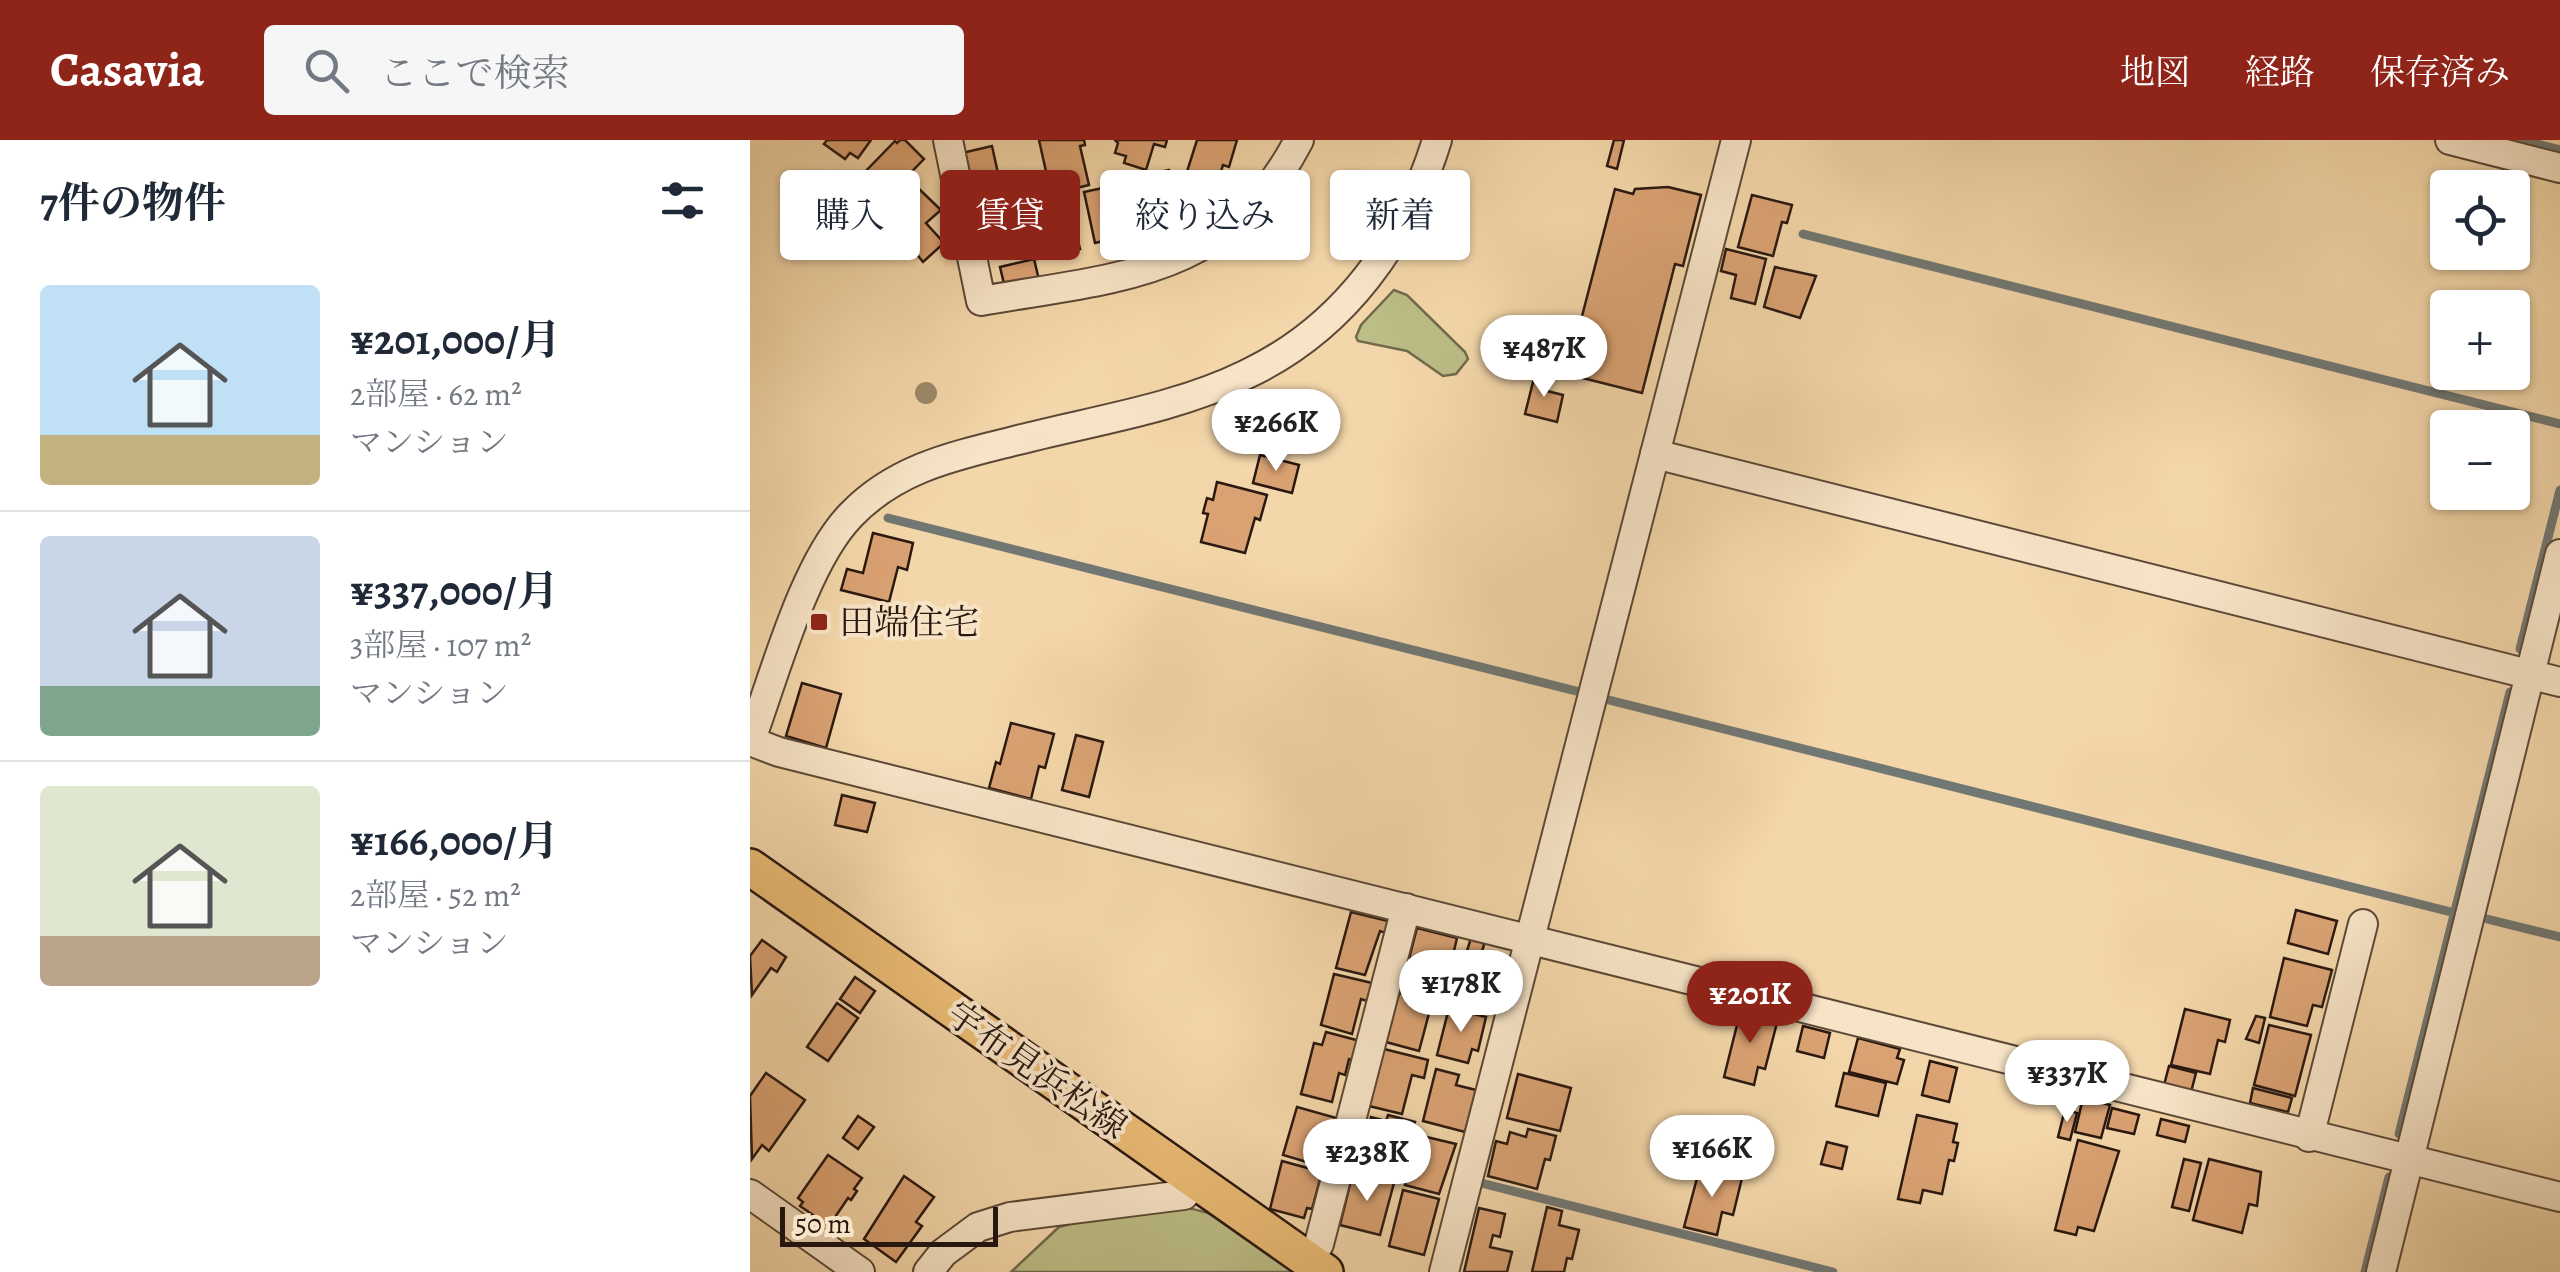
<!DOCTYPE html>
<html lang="ja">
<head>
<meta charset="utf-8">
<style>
	body { margin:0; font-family:Alegreya,"Noto Serif JP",serif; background:#f6f6f7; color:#1f2937; height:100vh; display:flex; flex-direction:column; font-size:38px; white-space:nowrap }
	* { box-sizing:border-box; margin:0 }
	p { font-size:32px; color:#747a83 }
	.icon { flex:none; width:55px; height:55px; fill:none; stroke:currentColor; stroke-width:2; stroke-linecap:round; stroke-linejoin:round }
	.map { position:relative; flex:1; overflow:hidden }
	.details { display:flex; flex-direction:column; background:#fff; width:750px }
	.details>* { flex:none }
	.banner { position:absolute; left:30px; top:30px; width:950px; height:90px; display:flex; gap:20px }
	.controls { position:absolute; left:1680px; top:30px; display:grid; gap:20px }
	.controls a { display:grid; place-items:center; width:100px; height:100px; border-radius:10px; background:#fff; box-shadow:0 2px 8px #0004; font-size:50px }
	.scale { position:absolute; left:30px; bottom:25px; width:218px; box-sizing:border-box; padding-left:10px; border:5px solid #291810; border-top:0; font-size:28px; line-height:35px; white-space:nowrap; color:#291810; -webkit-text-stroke:8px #f7e4c7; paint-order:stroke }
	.price { position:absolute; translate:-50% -85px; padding:0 22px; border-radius:35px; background:#fff; color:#222; font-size:32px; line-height:65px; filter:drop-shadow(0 2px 5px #0008) }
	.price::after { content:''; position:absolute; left:50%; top:60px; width:30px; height:22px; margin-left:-15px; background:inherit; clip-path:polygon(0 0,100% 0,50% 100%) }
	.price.current { background:#8f2418; color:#fff }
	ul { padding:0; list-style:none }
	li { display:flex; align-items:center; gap:30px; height:250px; padding:0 40px }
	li+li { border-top:2px solid #e0e1e3 }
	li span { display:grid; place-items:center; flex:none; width:280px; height:200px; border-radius:10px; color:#555 }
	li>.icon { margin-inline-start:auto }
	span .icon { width:120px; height:120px; fill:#fffc; stroke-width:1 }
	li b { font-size:42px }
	h2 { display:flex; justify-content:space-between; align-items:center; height:120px; padding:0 40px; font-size:42px }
	.tag { padding:0 35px; border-radius:10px; background:#fff; box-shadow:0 2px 8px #0004; font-size:35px; line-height:90px }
	.tag.current { background:#8f2418; color:#fff }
	header { display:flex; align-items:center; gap:60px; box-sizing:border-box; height:140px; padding:0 50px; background:#8f2418; color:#fff }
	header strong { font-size:48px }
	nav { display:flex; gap:55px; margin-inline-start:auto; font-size:35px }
	.search { width:700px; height:90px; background:#f6f6f7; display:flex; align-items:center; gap:25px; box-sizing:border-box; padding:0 35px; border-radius:10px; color:#747a83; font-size:38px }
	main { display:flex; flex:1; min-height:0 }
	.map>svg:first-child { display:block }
	.green { fill:#bcbd87; stroke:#726a4c; stroke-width:2.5 }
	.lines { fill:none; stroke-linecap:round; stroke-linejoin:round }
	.stream { stroke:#717773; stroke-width:9 }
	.building { fill:#daa273; stroke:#291810; stroke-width:2.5 }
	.minor-casing { stroke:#5c4836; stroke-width:32 }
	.major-casing { stroke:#291810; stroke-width:40 }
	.minor { stroke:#f7e4c7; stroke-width:28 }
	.major { stroke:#eabb74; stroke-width:35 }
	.tree { fill:#9c8969 }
	.poi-dot { fill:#8f2418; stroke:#f7e4c7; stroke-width:4 }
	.labels { text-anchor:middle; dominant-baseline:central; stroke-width:8; stroke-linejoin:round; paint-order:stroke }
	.poi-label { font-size:35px; fill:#291810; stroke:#f7e4c7; text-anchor:start }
	.street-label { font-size:35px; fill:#291810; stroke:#f7e4c7 }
</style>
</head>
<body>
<header>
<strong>Casavia</strong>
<div class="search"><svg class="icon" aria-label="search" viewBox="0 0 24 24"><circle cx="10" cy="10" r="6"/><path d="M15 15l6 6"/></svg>ここで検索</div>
<nav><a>地図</a><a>経路</a><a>保存済み</a></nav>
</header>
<main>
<section class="details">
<h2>7件の物件<svg class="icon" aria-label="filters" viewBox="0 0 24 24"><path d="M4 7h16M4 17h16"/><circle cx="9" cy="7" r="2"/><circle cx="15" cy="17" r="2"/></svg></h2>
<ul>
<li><span style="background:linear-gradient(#bfe0f5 75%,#c2b280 0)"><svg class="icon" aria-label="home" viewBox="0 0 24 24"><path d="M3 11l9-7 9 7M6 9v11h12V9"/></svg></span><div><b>¥201,000/月</b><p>2部屋 · 62 m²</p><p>マンション</p></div></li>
<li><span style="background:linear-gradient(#c9d6e8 75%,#7fa58c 0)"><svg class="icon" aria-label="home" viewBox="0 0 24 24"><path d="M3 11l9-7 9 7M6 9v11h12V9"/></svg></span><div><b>¥337,000/月</b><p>3部屋 · 107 m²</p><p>マンション</p></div></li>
<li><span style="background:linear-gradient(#dfe7d0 75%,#b9a48a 0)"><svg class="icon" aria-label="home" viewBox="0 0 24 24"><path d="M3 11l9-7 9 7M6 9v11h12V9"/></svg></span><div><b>¥166,000/月</b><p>2部屋 · 52 m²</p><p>マンション</p></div></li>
</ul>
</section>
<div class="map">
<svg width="1810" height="1132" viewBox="0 0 1810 1132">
	<rect width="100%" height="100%" fill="#f3d6a9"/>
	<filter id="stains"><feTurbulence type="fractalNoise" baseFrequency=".002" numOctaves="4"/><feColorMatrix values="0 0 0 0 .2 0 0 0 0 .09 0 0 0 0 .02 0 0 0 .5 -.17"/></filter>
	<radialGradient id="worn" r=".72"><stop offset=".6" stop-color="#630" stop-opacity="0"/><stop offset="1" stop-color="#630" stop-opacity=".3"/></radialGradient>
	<g class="green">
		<polygon points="644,150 657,155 715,212 718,219 706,234 693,236 657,211 608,201 606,197 611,185"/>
		<path d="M433 1068C476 1070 513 1108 547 1132H261L309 1087 332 1081Z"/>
	</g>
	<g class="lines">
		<g class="stream">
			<polyline points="1771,0 1810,10"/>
			<polyline points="1053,94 1810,284"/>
			<polyline points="138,378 834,553"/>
			<polyline points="1770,509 1810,350"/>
			<polyline points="851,558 1705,773"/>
			<polyline points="1737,779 1810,797"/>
			<polyline points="1649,994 1760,552"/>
			<polyline points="731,1043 1083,1132"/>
			<polyline points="1615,1132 1639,1037"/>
		</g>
	</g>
	<g class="building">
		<polygon points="77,0 121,0 108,18 100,13 95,19 74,4"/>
		<polygon points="150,0 155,0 174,19 136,58 112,35 145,1 147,3"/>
		<polygon points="289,0 334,0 335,5 330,6 339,45 301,54"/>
		<polygon points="365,0 417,0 415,7 404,4 396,30 374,23 376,16 365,13 368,3"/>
		<polygon points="447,0 487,0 479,27 473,25 465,50 434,41"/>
		<polygon points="864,0 874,0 867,29 857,26"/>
		<polygon points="242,6 253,56 229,61 227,54 219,56 212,13"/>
		<polygon points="419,30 430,75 394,84 383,38"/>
		<polygon points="362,46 374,96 345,103 334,52"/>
		<polygon points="918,47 951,55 933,126 925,124 892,253 817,234 865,49 883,54 885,49"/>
		<polygon points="168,48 191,70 176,83 194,103 173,122 136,76"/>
		<polygon points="317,54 330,109 287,119 274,64"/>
		<polygon points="1002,55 1042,65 1037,83 1032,82 1023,116 988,107"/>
		<polygon points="269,69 277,102 229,113 221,80"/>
		<polygon points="976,109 1016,119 1005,164 981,158 986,135 971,131"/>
		<polygon points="284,119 289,140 255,148 250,127"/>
		<polygon points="1025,127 1066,136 1050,178 1014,167"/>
		<polygon points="785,234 800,238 797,251 813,255 807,282 775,274"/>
		<polygon points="510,315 549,325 542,353 503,343"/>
		<polygon points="467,342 517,355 510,380 505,378 495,413 451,402 458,374 453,373 457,358 463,360"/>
		<polygon points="123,393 163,403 157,430 148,427 139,462 91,450 97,429 113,433"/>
		<polygon points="52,543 91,554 76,608 36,596"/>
		<polygon points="261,583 304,594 295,628 289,626 281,659 239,648 246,622 250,624"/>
		<polygon points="326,595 353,602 339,657 312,650"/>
		<polygon points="92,655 125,663 117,692 85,685"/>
		<polygon points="1546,770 1587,781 1578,814 1538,803"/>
		<polygon points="601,772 642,782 639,794 630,791 615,835 586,828"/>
		<polygon points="667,788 707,798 700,828 694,827 689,847 654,838"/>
		<polygon points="721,798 735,802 731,814 751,820 737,865 703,855"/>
		<polygon points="12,800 36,817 27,832 21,828 2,855 0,816"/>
		<polygon points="1534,818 1582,830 1572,867 1563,865 1557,886 1520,877"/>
		<polygon points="584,834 622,843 617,861 611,859 602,894 571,885"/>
		<polygon points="105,837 125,851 110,873 90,859"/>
		<polygon points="649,853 682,862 669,911 636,902"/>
		<polygon points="87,863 108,878 78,921 57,907"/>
		<polygon points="699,868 736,877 728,911 722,909 718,923 687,915"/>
		<polygon points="991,869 1028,879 1015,929 1008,927 1004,945 974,937"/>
		<polygon points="1435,869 1480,880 1475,902 1468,900 1460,934 1421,925"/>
		<polygon points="1506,876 1515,878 1509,903 1496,899"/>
		<polygon points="1519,885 1561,895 1545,956 1504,945"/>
		<polygon points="1053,886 1080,893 1074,918 1047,911"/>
		<polygon points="576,892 610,901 605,921 599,919 595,935 589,933 582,962 551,954 564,903 572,905"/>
		<polygon points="1108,898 1150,909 1147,918 1154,920 1147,944 1099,932"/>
		<polygon points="634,909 678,920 674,938 662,935 652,974 619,966"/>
		<polygon points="1180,921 1207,928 1199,962 1172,955"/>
		<polygon points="1419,926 1446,933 1440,956 1413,949"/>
		<polygon points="686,929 709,935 706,945 726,950 715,992 673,981"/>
		<polygon points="16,933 55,960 19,1011 12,1005 2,1019 0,956"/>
		<polygon points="1094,933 1136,943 1128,976 1086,966"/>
		<polygon points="768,934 821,948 810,991 757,978"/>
		<polygon points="1503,948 1542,958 1538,972 1500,963"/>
		<polygon points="1333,958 1360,965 1351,998 1325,992"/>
		<polygon points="547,967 590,979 585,995 579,994 570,1026 533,1015"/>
		<polygon points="1362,968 1389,975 1384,994 1357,988"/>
		<polygon points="1315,969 1327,973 1320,1000 1308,997"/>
		<polygon points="638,975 665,982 662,995 654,993 643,1035 604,1025 614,988 618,989 621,977 636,981"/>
		<polygon points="1167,975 1207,984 1203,1002 1208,1003 1204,1021 1199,1020 1192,1054 1173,1050 1170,1063 1148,1059"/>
		<polygon points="108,976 124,987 108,1009 93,998"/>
		<polygon points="1411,979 1439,986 1435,1002 1407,995"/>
		<polygon points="778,989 806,996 800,1020 795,1019 787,1049 738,1036 746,1001 757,1004 760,992 776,997"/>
		<polygon points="668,995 706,1004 689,1054 655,1045"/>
		<polygon points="1328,1000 1369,1011 1344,1091 1328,1087 1326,1095 1305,1090"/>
		<polygon points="1077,1002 1097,1007 1092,1029 1071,1024"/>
		<polygon points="78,1015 112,1038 104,1049 107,1051 101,1060 98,1058 79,1086 50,1066 53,1062 48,1058"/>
		<polygon points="1434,1019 1451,1023 1439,1071 1422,1067"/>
		<polygon points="1459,1019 1511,1032 1507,1066 1499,1064 1492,1093 1443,1080"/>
		<polygon points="532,1021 572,1032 562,1069 557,1068 554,1078 520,1069"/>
		<polygon points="950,1027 992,1038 983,1075 972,1072 967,1095 934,1087"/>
		<polygon points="603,1032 644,1043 630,1095 590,1085"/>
		<polygon points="154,1036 184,1057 166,1082 172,1086 146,1122 114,1099"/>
		<polygon points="653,1050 689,1059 674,1115 639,1106"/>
		<polygon points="797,1067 812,1071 809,1085 829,1090 822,1119 817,1118 814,1132 782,1132"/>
		<polygon points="729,1068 755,1074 750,1097 743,1095 740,1107 762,1112 757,1132 714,1132"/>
	</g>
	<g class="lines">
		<defs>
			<g id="minor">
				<path d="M198 0 231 161C366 137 478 137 549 0"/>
				<polyline points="1700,0 1810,28"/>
				<polyline points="905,314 1810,542"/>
				<polyline points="0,601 29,612 1810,1057"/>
				<path d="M0 602C24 537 54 423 101 375 146 328 204 316 264 301 341 281 426 269 497 234 594 188 656 101 687 0"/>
				<polyline points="1559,997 1613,784"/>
				<polyline points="0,1054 110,1132"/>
				<polyline points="557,1120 569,1104 656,768"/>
				<polyline points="178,1132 193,1113 228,1087 260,1077 434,1055 444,1041"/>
				<polyline points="694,1132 986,0"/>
				<polyline points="1631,1132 1810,414"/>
			</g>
			<polyline id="major" points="0,727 575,1132"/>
		</defs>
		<use href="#minor" class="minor-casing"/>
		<use href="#major" class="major-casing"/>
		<use href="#minor" class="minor"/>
		<use href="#major" class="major"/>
	</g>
	<circle class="tree" cx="176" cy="253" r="11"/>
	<rect class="poi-dot" x="59" y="472" width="20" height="20" rx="5"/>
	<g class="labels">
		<g class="poi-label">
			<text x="89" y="482">田端住宅</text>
		</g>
		<g class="street-label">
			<text transform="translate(287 930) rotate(35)">宇布見浜松線</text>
		</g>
	</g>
	<rect width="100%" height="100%" filter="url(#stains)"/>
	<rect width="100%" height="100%" fill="url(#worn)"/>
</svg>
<div class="controls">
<a><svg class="icon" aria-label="locate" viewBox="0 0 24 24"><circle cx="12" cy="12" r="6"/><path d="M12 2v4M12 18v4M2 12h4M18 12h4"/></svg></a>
<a>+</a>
<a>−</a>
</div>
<div class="scale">50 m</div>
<b class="price" style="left:794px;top:260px">¥487K</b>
<b class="price" style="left:526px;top:334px">¥266K</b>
<b class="price" style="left:711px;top:895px">¥178K</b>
<b class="price current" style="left:1000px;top:906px">¥201K</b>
<b class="price" style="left:1317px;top:985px">¥337K</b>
<b class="price" style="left:962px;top:1060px">¥166K</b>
<b class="price" style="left:617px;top:1064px">¥238K</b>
<div class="banner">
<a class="tag">購入</a>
<a class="tag current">賃貸</a>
<a class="tag">絞り込み</a>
<a class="tag">新着</a>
</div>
</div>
</main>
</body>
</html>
